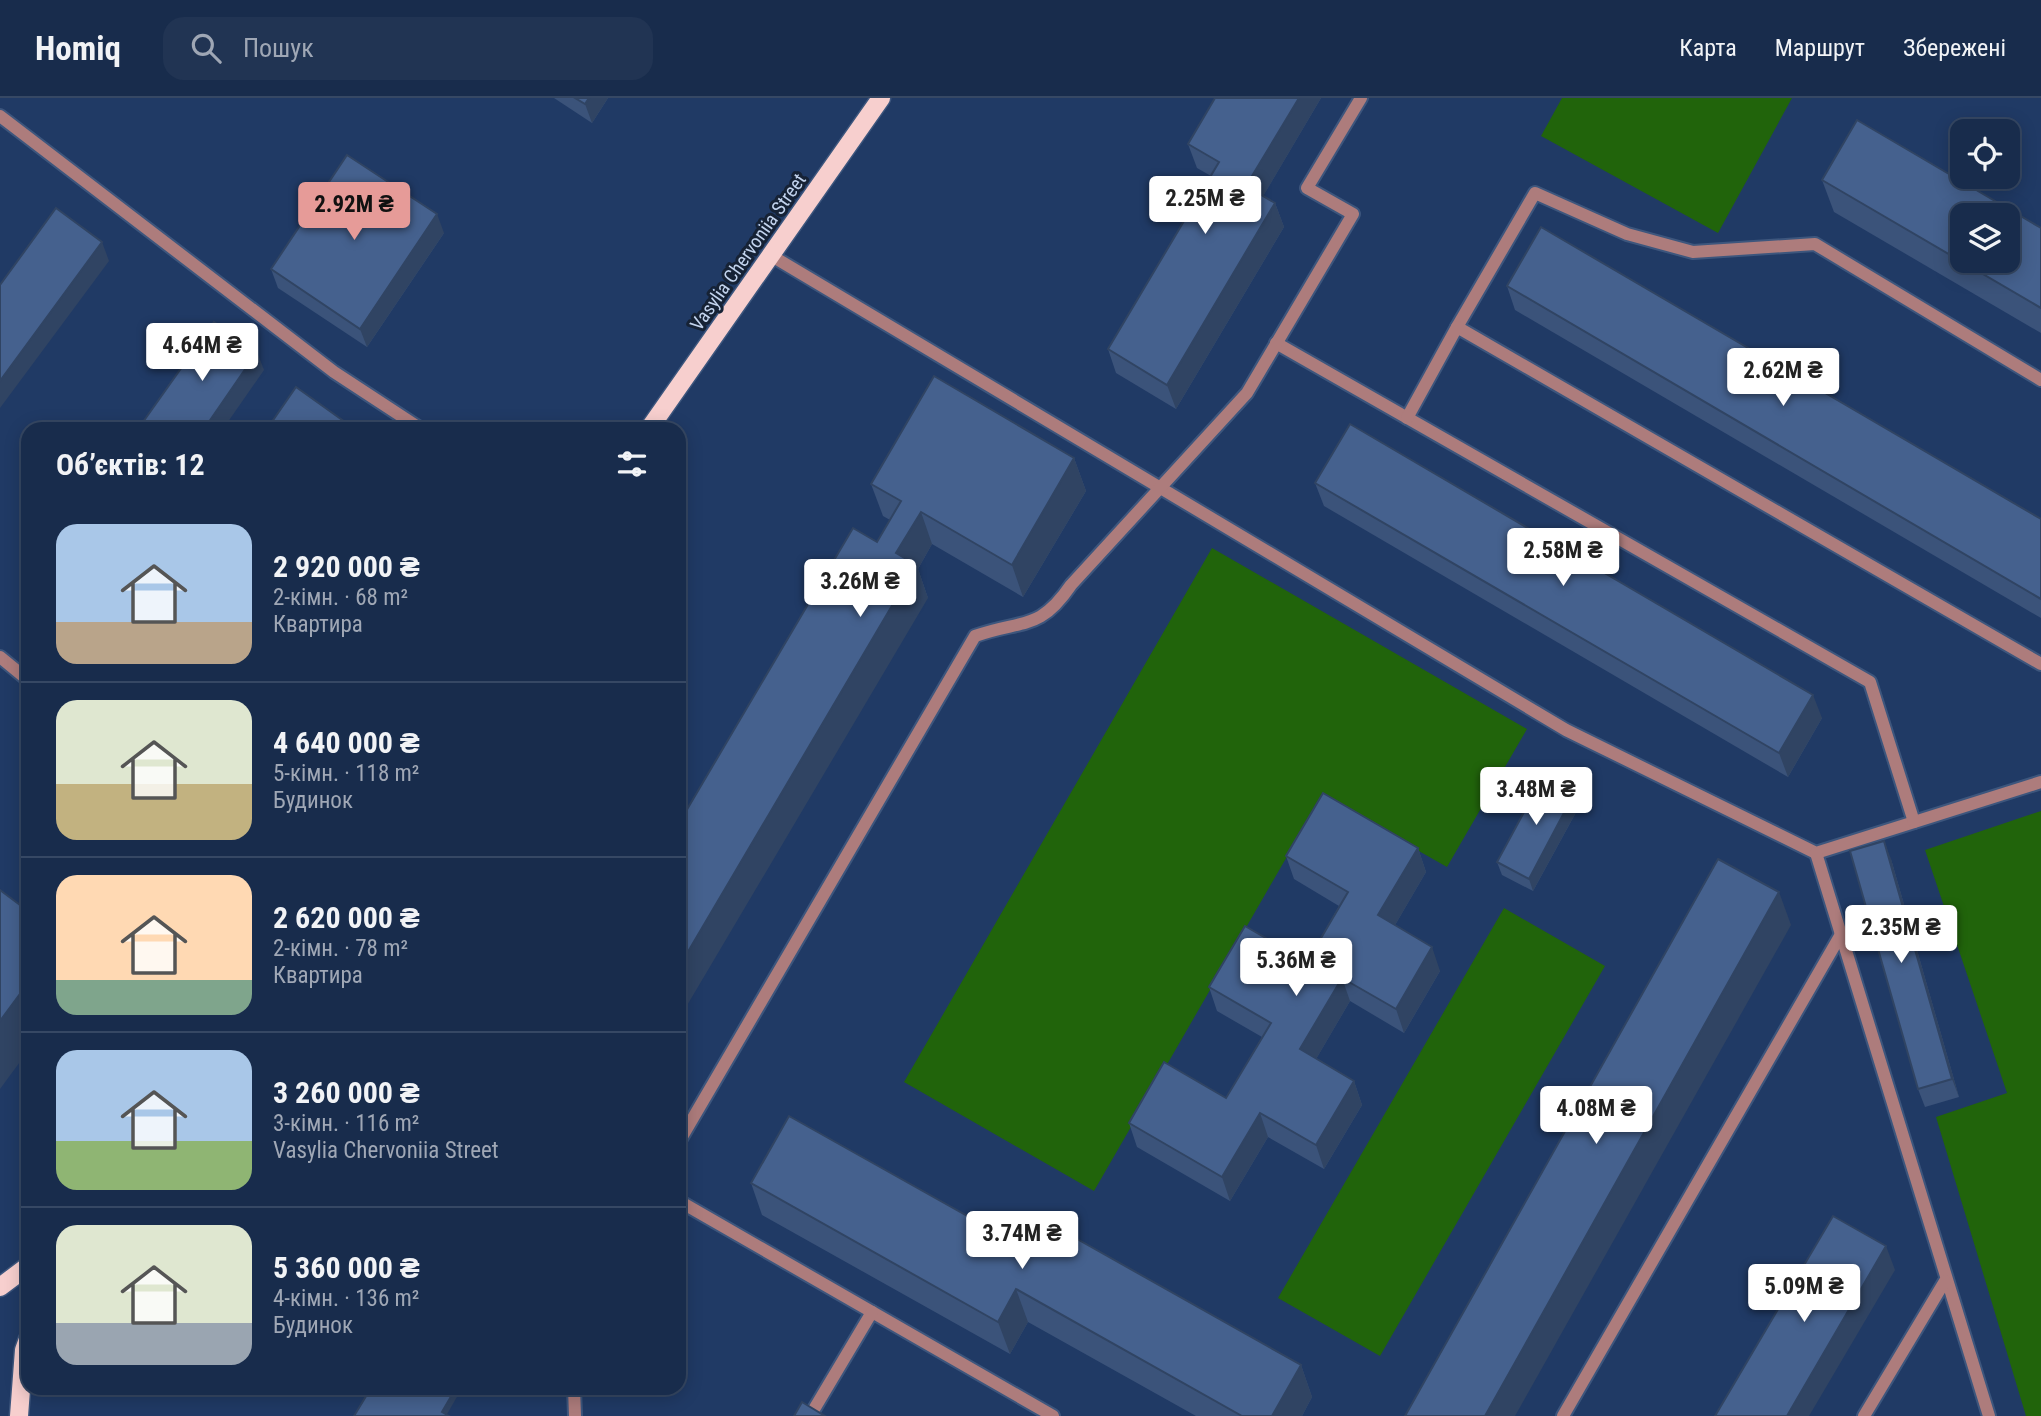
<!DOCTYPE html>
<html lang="uk">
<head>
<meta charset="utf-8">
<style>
	body { margin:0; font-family:"Roboto Condensed",sans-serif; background:#213453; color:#f1f3f6; height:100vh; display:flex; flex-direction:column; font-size:26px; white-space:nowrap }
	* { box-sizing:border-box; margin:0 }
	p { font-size:23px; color:#9fa7b5 }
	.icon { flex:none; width:38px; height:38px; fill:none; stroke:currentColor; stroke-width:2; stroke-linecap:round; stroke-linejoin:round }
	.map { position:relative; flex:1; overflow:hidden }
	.side { position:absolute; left:21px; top:324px; width:665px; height:973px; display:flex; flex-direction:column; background:#182c4c; border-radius:21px; box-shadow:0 4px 18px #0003,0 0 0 2px #364864 }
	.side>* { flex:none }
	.tools { position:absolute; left:1950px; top:21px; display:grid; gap:14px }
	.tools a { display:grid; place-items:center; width:70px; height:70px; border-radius:14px; background:#182c4c; box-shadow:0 4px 18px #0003,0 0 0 2px #364864; font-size:35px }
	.price { position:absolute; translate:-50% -60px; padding:0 16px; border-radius:7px; background:#fff; color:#222; font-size:23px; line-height:46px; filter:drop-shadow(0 2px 4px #0008) }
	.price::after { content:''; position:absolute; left:50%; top:42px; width:21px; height:16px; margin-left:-10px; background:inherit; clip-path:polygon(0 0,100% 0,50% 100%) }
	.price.on { background:#e69b98; color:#111 }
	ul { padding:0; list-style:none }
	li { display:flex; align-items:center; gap:21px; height:175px; padding:0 35px }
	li+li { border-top:2px solid #364864 }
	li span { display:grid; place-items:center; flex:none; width:196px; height:140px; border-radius:21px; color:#555 }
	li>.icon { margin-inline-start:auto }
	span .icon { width:84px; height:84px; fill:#fffc; stroke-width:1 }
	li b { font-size:30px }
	h2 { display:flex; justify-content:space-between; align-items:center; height:84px; padding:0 35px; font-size:30px }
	header { display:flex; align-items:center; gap:42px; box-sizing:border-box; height:98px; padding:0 35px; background:#182c4c; border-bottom:2px solid #364864 }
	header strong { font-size:33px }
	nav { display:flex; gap:38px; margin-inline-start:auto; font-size:24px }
	.search { width:490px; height:63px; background:#213453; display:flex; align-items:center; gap:18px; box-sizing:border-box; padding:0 24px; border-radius:21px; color:#9fa7b5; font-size:26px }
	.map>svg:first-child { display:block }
	.green { fill:#21640b }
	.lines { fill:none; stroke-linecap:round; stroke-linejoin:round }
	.minor-casing { stroke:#3d567d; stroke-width:16 }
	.major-casing { stroke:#3d567d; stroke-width:21 }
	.minor { stroke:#ad7c7c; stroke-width:12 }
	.major { stroke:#f7cfce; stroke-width:18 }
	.wall { fill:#3b537a }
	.shaded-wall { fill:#304463 }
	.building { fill:#45618e; stroke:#304463; stroke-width:2; fill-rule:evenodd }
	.labels { text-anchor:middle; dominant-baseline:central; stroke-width:6; stroke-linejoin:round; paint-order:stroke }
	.street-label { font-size:19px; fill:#c2d3ed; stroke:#162235 }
</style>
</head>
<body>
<header>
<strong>Homiq</strong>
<div class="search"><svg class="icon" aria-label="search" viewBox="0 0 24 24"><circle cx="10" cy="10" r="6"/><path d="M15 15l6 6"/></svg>Пошук</div>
<nav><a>Карта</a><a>Маршрут</a><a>Збережені</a></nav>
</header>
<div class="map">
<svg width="2041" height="1318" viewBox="0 0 2041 1318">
	<rect width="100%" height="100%" fill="#203a65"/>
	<g class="green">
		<polygon points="1562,0 1792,0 1718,135 1541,38"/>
		<polygon points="1212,450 1527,631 1447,769 1322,698 1094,1093 904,984"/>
		<polygon points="2041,713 2041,1318 2026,1318 1936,1019 2007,995 1925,752"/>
		<polygon points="1504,810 1605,868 1380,1258 1278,1200"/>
	</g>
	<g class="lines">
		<defs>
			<g id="minor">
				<polyline points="0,18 334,274 421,331"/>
				<polyline points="772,158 1566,632 1816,755 2041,684"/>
				<polyline points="1457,229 1535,95 1627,136 1693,154 1815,146 2041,282"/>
				<polyline points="1276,245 1870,584 1914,724"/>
				<polyline points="1407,320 1457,229 2041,566"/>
				<polyline points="0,559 28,582"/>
				<polyline points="1816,755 1989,1318"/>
				<path d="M679 1044 975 538C1022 521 1039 534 1071 487L1247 295 1353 116 1307 90 1361 0"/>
				<polyline points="679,1103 1053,1318"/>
				<polyline points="574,1290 575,1318"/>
				<polyline points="810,1318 872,1214"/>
				<polyline points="1563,1318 1840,838"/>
				<polyline points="1864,1318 1945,1183"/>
			</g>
			<g id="major">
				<polyline points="649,331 881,0"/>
				<polyline points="0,1189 28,1168"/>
				<polyline points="19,1318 24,1252 28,1241"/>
			</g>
		</defs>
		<use href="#minor" class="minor-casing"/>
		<use href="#major" class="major-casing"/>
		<use href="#minor" class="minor"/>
		<use href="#major" class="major"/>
	</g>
	<g class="wall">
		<polygon points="554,0 608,0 592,25"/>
		<polygon points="1215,0 1321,0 1263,98 1275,105 1284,129 1176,311 1116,275 1108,251 1211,78 1197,70 1188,46"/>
		<polygon points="1822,82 2041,130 2041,235 1834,114"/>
		<polygon points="444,135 367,249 278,190 271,171"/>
		<polygon points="1507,188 2041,421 2041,520 1515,212"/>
		<polygon points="1074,360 1086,393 1023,499 932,446 918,471 928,500 877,444 890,422 883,418 871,386"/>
		<polygon points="1315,385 1822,620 1788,679 1324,408"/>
		<polygon points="1580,707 1533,793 1502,777 1497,764"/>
		<polygon points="28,710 28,733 26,732 22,719"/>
		<polygon points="1418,750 1426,774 1395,827 1440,873 1404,935 1350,903 1316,961 1354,983 1362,1007 1324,1071 1268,1039 1230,1103 1137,1049 1129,1025 1226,1000 1262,939 1217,913 1209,889 1307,864 1339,808 1294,781 1286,758"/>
		<polygon points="1891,761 1959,999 1925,1009 1918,991"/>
		<polygon points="751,1085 1037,1157 1301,1267 1312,1299 1302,1318 1196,1318 1028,1224 1010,1256 762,1117"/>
	</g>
	<g class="shaded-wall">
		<polygon points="589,0 608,0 592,25 585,6"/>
		<polygon points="1299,0 1321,0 1255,112 1246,88"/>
		<polygon points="1275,105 1284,129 1176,311 1167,287"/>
		<polygon points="437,116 444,135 367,249 360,231"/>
		<polygon points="102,144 109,163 0,310 0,283"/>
		<polygon points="257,254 264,272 223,331 204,331"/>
		<polygon points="345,324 348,331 340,331"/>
		<polygon points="1074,360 1086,393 1023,499 1012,467"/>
		<polygon points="921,414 932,446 918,471 928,500 679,921 679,869 896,455"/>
		<polygon points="1813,597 1822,620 1788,679 1779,655"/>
		<polygon points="1575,694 1580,707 1533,793 1529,781"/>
		<polygon points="1884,743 1891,761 1959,999 1952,981"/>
		<polygon points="1418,750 1426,774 1387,841 1378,817"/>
		<polygon points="1779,794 1791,827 1515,1318 1485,1318"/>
		<polygon points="1432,849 1440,873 1404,935 1396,911"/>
		<polygon points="1342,880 1350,903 1308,975 1300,951"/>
		<polygon points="28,885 28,953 0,991 0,923"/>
		<polygon points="1354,983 1362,1007 1324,1071 1316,1047"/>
		<polygon points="1260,1015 1268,1039 1230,1103 1222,1079"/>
		<polygon points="1886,1148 1895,1172 1809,1318 1787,1318"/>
		<polygon points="1016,1191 1028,1224 1010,1256 998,1224"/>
		<polygon points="1301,1267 1312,1299 1302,1318 1272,1318"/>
		<polygon points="456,1290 462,1290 446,1318 442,1314"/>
	</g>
	<g class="building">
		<polygon points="575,0 589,0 585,6"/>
		<polygon points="1215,0 1299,0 1246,88 1275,105 1167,287 1108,251 1219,64 1188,46"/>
		<path d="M1857 22 2041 130V210L1822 82ZM1962 117H2007V163H1962Z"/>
		<polygon points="347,57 437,116 360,231 271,171"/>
		<polygon points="56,110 102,144 0,283 0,187"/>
		<polygon points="1541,129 2041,421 2041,501 1507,188"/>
		<polygon points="214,224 257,254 204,331 138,331"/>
		<polygon points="934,278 1074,360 1012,467 921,414 896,455 916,467 679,869 679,725 853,430 877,444 901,403 871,386"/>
		<polygon points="296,289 345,324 340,331 267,331"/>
		<polygon points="1350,326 1813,597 1779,655 1315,385"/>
		<polygon points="1544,677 1575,694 1529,781 1497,764"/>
		<polygon points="1323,695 1418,750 1378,817 1432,849 1396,911 1342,880 1300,951 1354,983 1316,1047 1260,1015 1222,1079 1129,1025 1164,964 1226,1000 1271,925 1209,889 1245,828 1307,864 1348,794 1286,758"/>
		<polygon points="28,710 28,724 22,719"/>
		<polygon points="1884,743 1952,981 1918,991 1850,753"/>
		<polygon points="1718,761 1779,794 1485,1318 1405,1318"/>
		<polygon points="0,792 28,813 28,885 0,923"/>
		<polygon points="789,1018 1037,1157 1054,1128 1301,1267 1272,1318 1242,1318 1016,1191 998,1224 751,1085"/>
		<polygon points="1833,1118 1886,1148 1787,1318 1715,1318"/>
		<polygon points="371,1290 456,1290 442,1314 449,1318 354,1318"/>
		<polygon points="802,1304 825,1318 794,1318"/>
	</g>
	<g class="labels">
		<g class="street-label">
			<text transform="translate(748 154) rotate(-55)">Vasylia Chervoniia Street</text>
		</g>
	</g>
</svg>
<div class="tools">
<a><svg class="icon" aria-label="locate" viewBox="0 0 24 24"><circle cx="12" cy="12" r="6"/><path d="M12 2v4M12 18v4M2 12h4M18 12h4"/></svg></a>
<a><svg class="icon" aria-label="layers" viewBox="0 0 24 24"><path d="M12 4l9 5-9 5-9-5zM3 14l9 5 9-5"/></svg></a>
</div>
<b class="price" style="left:1205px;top:138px">2.25M ₴</b>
<b class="price on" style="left:354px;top:144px">2.92M ₴</b>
<b class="price" style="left:202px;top:285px">4.64M ₴</b>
<b class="price" style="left:1783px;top:310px">2.62M ₴</b>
<b class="price" style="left:1563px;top:490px">2.58M ₴</b>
<b class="price" style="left:860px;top:521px">3.26M ₴</b>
<b class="price" style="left:1536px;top:729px">3.48M ₴</b>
<b class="price" style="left:1901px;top:867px">2.35M ₴</b>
<b class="price" style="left:1296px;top:900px">5.36M ₴</b>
<b class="price" style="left:1596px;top:1048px">4.08M ₴</b>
<b class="price" style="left:1022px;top:1173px">3.74M ₴</b>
<b class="price" style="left:1804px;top:1226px">5.09M ₴</b>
<section class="side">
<h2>Об’єктів: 12<svg class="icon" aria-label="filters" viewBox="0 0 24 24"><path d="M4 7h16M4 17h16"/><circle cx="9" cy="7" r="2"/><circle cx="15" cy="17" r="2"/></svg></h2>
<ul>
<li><span style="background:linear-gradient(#a9c7e8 70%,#b9a48a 0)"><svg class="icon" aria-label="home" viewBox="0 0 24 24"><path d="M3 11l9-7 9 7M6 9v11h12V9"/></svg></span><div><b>2 920 000 ₴</b><p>2-кімн. · 68 m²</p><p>Квартира</p></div></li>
<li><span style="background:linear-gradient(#dfe7d0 60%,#c2b280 0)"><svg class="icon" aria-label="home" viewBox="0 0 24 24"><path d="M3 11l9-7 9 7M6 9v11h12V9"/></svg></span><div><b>4 640 000 ₴</b><p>5-кімн. · 118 m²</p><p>Будинок</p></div></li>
<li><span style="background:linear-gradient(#ffd9b3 75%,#7fa58c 0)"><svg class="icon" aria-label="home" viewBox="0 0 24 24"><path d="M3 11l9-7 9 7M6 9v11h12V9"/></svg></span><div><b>2 620 000 ₴</b><p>2-кімн. · 78 m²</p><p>Квартира</p></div></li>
<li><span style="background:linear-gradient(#a9c7e8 65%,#8fb573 0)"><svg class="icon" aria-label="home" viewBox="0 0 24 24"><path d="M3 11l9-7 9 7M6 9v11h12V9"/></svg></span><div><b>3 260 000 ₴</b><p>3-кімн. · 116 m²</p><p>Vasylia Chervoniia Street</p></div></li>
<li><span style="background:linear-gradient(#dfe7d0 70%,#9aa5b1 0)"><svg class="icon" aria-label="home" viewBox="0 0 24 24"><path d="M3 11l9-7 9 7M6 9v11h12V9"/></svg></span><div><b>5 360 000 ₴</b><p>4-кімн. · 136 m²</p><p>Будинок</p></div></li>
</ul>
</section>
</div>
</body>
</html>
